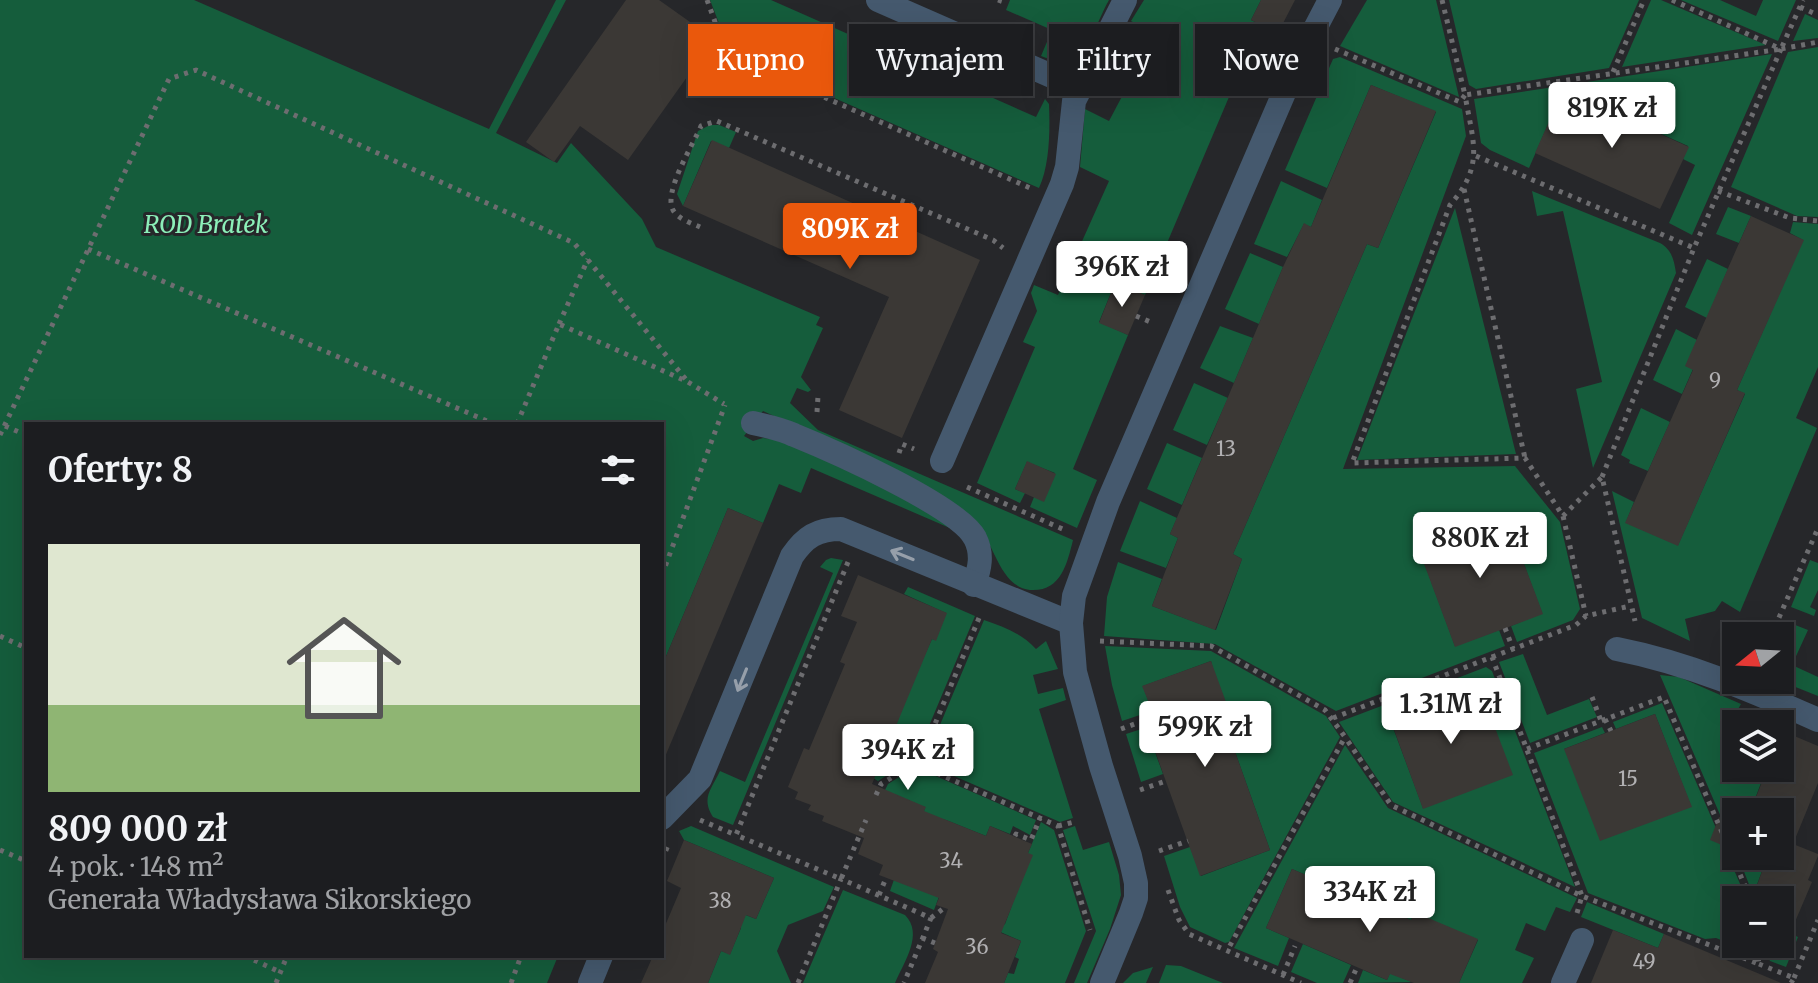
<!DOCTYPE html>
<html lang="pl">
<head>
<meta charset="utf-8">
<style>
	body { margin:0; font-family:Merriweather,serif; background:#292a2d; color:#f1f3f6; height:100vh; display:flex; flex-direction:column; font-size:30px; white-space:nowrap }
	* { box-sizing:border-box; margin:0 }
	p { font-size:26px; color:#a0a2a5 }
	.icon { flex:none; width:44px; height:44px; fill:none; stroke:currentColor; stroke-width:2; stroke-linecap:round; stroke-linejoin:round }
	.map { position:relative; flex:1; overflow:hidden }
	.details { position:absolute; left:24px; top:422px; width:640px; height:536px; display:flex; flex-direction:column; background:#1c1d20; border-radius:0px; box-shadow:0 8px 32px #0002,0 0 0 2px #3a3b3e }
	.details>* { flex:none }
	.banner { position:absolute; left:688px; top:24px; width:760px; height:72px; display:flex; gap:16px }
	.needle { width:52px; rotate:252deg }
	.tools { position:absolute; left:1722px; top:622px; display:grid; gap:16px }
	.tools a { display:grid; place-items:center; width:72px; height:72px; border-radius:0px; background:#1c1d20; box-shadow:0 8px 32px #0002,0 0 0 2px #3a3b3e; font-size:40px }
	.price { position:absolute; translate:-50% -68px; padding:0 18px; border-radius:8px; background:#fff; color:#222; font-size:26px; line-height:52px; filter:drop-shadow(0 2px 4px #0008) }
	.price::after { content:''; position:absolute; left:50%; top:48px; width:24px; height:18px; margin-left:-12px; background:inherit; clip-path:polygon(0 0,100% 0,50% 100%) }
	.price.current { background:#ea580c; color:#fff }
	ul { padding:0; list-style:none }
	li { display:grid; align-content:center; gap:16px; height:424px; padding:0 24px }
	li+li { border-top:2px solid #3a3b3e }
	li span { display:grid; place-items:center; height:248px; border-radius:0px; color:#555 }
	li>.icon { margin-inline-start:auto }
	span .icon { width:144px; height:144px; fill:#fffc; stroke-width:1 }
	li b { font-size:34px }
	h2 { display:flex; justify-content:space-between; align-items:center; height:96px; padding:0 24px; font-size:34px }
	.chip { padding:0 28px; border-radius:0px; background:#1c1d20; box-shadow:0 8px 32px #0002,0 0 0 2px #3a3b3e; font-size:28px; line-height:72px }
	.chip.current { background:#ea580c; color:#fff }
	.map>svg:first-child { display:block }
	.green { fill:#155d3c }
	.building { fill:#3b3835 }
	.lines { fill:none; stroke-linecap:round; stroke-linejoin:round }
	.path { stroke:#6d6d70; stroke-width:5; stroke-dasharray:4 6; stroke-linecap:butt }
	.minor { stroke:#45596e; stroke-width:24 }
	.oneway { stroke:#969faa }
	.labels { text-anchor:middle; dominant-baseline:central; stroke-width:6; stroke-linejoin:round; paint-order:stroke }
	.number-label { font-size:20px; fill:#b1b0b2 }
	.park-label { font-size:24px; font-style:italic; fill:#8cf0b9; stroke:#26272a }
</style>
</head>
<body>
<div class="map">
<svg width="1818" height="983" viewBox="0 0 1818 983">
	<rect width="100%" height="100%" fill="#26272a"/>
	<g class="green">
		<path d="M0 0H194L489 129 556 0H566L496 133 557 163 571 143 642 219 656 247 820 317 816 325 823 328 801 377 811 390 808 392 797 388 790 403 818 430 1073 540C1067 564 1061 592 1030 590 999 587 994 540 974 521 963 510 935 500 921 492 868 463 817 435 763 411L744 436 753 441 763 438 778 440 889 487 959 532 811 468 801 493 779 484 763 523 728 508 662 666V424H26V956H558L547 983H0Z"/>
		<path d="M710 0H771L1036 117 1045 99 1049 104C1050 129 1050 165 1039 188L743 58 729 49Z"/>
		<path d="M1010 0H1109C1092 30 1085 75 1041 56L1052 30 1006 10Z"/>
		<polygon points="1144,0 1261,0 1251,20 1278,33 1276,39 1257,31 1145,295 1115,283 1099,322 1128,335 1073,469 1097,480 1077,528 1030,507 1034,497 1055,473 1027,462 1015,489 1025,493 1020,503 977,483 1035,347 1023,342 1037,311 1031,293 1034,285 1058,295 1109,181 1080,167 1085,109 1109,121 1155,34 1131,21"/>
		<polygon points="1367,0 1436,0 1459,97 1340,46"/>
		<polygon points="1449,0 1639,0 1609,68 1476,89 1469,85"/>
		<polygon points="1651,0 1661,0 1766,45 1622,67"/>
		<polygon points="1681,0 1720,0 1756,16 1763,0 1796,0 1778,41"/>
		<polygon points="1805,14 1818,20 1818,38 1793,41"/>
		<polygon points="1818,47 1818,217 1797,216 1731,187 1788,52"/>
		<polygon points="1772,54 1692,235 1669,223 1695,165 1683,159 1688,146 1563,90 1529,168 1490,150 1481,143 1474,99"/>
		<polygon points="1340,57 1462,109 1466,136 1343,469 1515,466 1560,522 1580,609 1573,620 1517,642 1511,626 1542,613 1505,513 1418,546 1455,646 1499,630 1505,646 1336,711 1215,644 1104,636 1107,597 1118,562 1162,579 1152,606 1216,630 1242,559 1233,554 1367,244 1378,248 1436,112 1371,85 1327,188 1285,170 1333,59"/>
		<polygon points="710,125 719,125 736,132 729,148 711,141 683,206 677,194 698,131"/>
		<polygon points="1281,181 1322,200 1311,227 1304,224 1287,257 1254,244"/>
		<path d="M1532 191 1660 243C1672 250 1674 260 1676 273L1593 468 1576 389 1602 382 1563 211 1537 216Z"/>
		<polygon points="1728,207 1751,216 1739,243 1716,234"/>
		<polygon points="1455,208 1516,454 1357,460"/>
		<polygon points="1793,222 1818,224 1818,367 1796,418 1817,428 1740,612 1722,601 1715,611 1685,619 1690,641 1642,618 1612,491 1634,502 1626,522 1678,545 1745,394 1737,390 1803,240 1790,233"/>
		<polygon points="1250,253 1283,267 1259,324 1225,309"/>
		<polygon points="1707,259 1728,269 1707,318 1685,307"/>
		<polygon points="1220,326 1253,338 1234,383 1200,368"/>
		<polygon points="1676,329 1697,340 1686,366 1693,369 1682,394 1653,380"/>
		<polygon points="1194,383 1228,398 1207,445 1173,430"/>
		<polygon points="1641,408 1670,422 1648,471 1629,463 1630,460 1621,455"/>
		<polygon points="1167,443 1202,458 1182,505 1147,489"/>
		<polygon points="1140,501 1177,518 1170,534 1178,538 1166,568 1120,551"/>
		<path d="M831 558 843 560 733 825 713 817C701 798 711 790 720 771L745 782 833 573 820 567 826 560Z"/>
		<polygon points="1810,560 1818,563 1818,590 1810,607 1816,610 1814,616 1791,607"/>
		<polygon points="908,587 975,616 916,757 878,781 870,776 932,639 935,640 946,613 904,594"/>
		<path d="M984 620C1004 627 1021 633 1036 649L1046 641 1058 669 1033 675 1038 694 1063 688 1066 700 1039 709 1073 818 1060 822 924 763Z"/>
		<polygon points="1785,621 1808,630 1792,665 1818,677 1818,696 1788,684 1780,676 1779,636"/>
		<polygon points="1105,646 1211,651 1326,716 1340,737 1229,942 1225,943 1190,927 1180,907 1164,856 1190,847 1201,876 1270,850 1233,746 1211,661 1143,686 1152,711 1122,721 1112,685"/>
		<polygon points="1523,654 1547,715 1589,699 1597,717 1530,743 1499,662"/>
		<polygon points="1486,667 1492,671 1575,887 1393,802 1339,722 1421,691 1426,702 1389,717 1423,808 1438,698 1434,687"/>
		<polygon points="1660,675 1679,677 1741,704 1732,720 1739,724 1736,724 1736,768 1750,768 1747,777 1761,783 1750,812 1736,812 1736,852"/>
		<polygon points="1662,703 1747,900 1736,900 1736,944 1752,944 1753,953 1716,938 1705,939 1588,893 1534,753 1602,727 1605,733 1564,749 1691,806 1655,714 1616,729 1613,722"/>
		<polygon points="1157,724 1165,748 1155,752 1163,774 1141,782 1126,734"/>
		<polygon points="1345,745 1388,808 1577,898 1570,912 1556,907 1545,931 1526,923 1515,950 1534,958 1522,983 1459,983 1478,940 1414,913 1411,920 1292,869 1266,928 1289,938 1278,966 1234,948"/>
		<polygon points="915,767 1036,820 1030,835 1013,826 1010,834 990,826 986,836 946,820 923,815 925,807 881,798 888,784"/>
		<polygon points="1041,822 1054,830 1086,931 1065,983 1004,983 1008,973 1014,974 1019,959 1015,957 1021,941 996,930 1005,924 1011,908 1028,853"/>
		<polygon points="691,826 834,887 823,911 788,925 777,951 791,983 708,983 721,951 730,954 741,928 738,912 756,919 774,878 684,840 679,831"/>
		<polygon points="1075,826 1083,850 1109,842 1119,875 1121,895 1110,929 1087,983 1074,983 1096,931 1063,830"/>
		<polygon points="1738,856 1754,856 1765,863 1755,890 1768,896 1766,900 1755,900"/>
		<polygon points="897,871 940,894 934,910 890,891"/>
		<path d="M843 890 905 915C924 934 904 962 895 983H803Z"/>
		<polygon points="1587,902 1664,934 1658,948 1581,917"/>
		<polygon points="1780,929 1798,937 1786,967 1770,961 1762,944 1780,944"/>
		<polygon points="1303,944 1351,965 1343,983 1317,983 1291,972"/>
		<polygon points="1166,965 1181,966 1223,983 1159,983"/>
		<polygon points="1153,967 1146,983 1123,983 1133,973"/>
		<polygon points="1363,970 1387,980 1390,973 1412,982 1358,983"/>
	</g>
	<g class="building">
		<polygon points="626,0 659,0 714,39 628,160 580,126 554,162 526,142"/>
		<polygon points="1261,0 1295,0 1278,33 1251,20"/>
		<polygon points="1371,85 1436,111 1378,248 1367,244 1233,554 1242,559 1215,630 1152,606 1178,538 1170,534 1283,267 1304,223 1311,227"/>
		<polygon points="1563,90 1689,147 1660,209 1535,153"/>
		<polygon points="712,140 980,260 902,438 839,410 889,297 683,206"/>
		<polygon points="1751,216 1804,240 1737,390 1745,393 1678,546 1625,523 1693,370 1685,366"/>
		<polygon points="1115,283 1145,295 1128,335 1099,323"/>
		<polygon points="1027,461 1056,474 1044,502 1015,489"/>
		<polygon points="728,508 763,523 662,764 662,666"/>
		<polygon points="1505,513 1543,614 1455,647 1417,545"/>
		<polygon points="858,575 947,613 936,641 932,639 872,784 926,807 924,811 986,836 990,826 1032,844 1028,853 1033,855 1001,933 1021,941 1004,983 925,983 938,952 933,949 948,909 936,905 939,898 879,875 883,865 858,854 864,838 822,821 824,816 808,810 811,805 795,799 798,792 788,787 804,748 809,750 845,664 840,662 857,622 841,616"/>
		<polygon points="1211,661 1241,743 1233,746 1270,850 1200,876 1155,751 1167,747 1142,686"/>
		<polygon points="1478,683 1513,775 1423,809 1389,716"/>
		<polygon points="1655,714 1692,807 1600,841 1564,749"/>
		<polygon points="1780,730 1818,746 1818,783 1793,844 1818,854 1818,856 1808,880 1812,882 1780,957 1780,900 1755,891 1765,863 1749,856 1780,856 1780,812 1750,812 1766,772 1780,778"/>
		<polygon points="1719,817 1736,823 1736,851 1710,840"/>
		<polygon points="684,840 774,878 756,919 746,915 730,955 721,951 708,983 641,983 653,956 662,956 662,933 681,888 667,881"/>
		<polygon points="1292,869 1411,920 1414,912 1478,939 1459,983 1414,983 1390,974 1387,980 1266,928"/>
		<polygon points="1613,930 1658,948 1664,934 1781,983 1591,983"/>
	</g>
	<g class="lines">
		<g class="path">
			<polyline points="707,0 724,46"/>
			<polyline points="998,0 1004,2 1005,0"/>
			<polyline points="1442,0 1465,95 1781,49 1803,0"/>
			<polyline points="1672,0 1781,49 1818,42"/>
			<polyline points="1800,7 1818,15"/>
			<path d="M1335 49 1460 102 1465 95C1473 143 1485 165 1450 205L1352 463 1525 458 1563 516 1586 616"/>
			<polyline points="742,61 1030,188"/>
			<polyline points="1613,72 1644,0"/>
			<polyline points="1476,156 1694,248 1781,49"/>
			<polyline points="1464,189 1525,458"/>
			<polyline points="1718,191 1790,218 1818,221"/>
			<path d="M700 227C691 223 678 219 673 210 663 192 693 145 701 126L717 121 993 240 1003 248"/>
			<polyline points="88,249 494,424"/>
			<polyline points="1136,316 1153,323"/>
			<polyline points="559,324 588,259"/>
			<polyline points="817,412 818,396"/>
			<polyline points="517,424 559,324 688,382 724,404"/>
			<polyline points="5,426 26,435"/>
			<polyline points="0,435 169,79 196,70 574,243 688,382"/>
			<polyline points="899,453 902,444 914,449"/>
			<polyline points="1602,477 1694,248"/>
			<polyline points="967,487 1067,531"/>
			<polyline points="1563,516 1602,477 1635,621"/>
			<polyline points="848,562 736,835 841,879 866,820"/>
			<polyline points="662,575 725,405"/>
			<polyline points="979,618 918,765 1058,826 1090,930"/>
			<polyline points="1505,628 1513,649"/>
			<polyline points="0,636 26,648"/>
			<polyline points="1771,636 1818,528"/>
			<polyline points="1100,641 1211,646 1325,710 1345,737 1227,951"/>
			<polyline points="1492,657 1576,625 1586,616 1630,606"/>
			<polyline points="1425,683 1431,700"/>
			<polyline points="1592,697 1601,721"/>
			<polyline points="1333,718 1492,657 1582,896 1391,805 1345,737"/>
			<polyline points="1605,719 1611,731"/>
			<polyline points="1121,729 1154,717"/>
			<polyline points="1527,749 1664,697 1751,900"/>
			<polyline points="1140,790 1166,781"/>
			<polyline points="876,795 881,784 914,764 918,765"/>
			<polyline points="700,820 736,835"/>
			<polyline points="1058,826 1074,822"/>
			<polyline points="1015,836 1016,834 1031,840 1040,818"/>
			<polyline points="0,850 26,861"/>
			<polyline points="1159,851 1188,841"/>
			<polyline points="662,860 668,845"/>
			<polyline points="1168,890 1179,920 1189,934 1301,983"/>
			<polyline points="879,895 886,878"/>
			<polyline points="1577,913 1582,896 1759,964 1756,944"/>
			<polyline points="931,918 944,908"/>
			<polyline points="922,938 935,943"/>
			<polyline points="245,956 280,972"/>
			<polyline points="1759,964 1794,978 1791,983"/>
			<polyline points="1283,975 1295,946"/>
			<polyline points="1794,978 1818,920"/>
			<polyline points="276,983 287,956"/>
			<polyline points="511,983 521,956"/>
			<polyline points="798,983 841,879 931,918 904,983"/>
			<polyline points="1350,983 1357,967"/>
		</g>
		<g class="minor">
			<polyline points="878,0 1079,88"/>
			<path d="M753 423C767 426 781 429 794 435 831 450 958 506 975 538 983 554 980 568 974 585"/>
			<polyline points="942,461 1062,184 1067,167 1074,101 1125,0"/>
			<path d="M1617 649C1688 663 1753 691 1818 720"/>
			<path d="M662 818 700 779 792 556C805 537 817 529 841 529L1071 623"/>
			<polyline points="590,983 601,956"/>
			<polyline points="1102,983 1131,913 1136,898 1136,883 1130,856 1101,766 1075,672 1071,623 1074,596 1108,502 1296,65 1330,0"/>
			<polyline points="1563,983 1582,940"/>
		</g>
	</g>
	<defs><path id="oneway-shaft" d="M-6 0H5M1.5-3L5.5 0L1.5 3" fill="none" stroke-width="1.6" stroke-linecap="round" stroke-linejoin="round" transform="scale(2)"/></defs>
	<g class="oneway">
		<use href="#oneway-shaft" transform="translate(902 555) rotate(-158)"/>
		<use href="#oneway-shaft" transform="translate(742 680) rotate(112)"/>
	</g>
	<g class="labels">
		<g class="number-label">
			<text x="1715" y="380">9</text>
			<text x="1226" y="448">13</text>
			<text x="1628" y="778">15</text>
			<text x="951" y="860">34</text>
			<text x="720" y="900">38</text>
			<text x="977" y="946">36</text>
			<text x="1644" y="961">49</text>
		</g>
		<g class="park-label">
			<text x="206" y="224">ROD Bratek</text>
		</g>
	</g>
</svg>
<div class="tools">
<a><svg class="needle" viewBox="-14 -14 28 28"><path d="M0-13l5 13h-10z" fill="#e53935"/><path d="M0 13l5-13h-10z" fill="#a0a2a5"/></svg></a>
<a><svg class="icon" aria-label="layers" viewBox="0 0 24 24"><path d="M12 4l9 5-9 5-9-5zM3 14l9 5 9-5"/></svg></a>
<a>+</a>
<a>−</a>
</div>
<b class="price" style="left:1612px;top:150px">819K zł</b>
<b class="price current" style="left:850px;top:271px">809K zł</b>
<b class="price" style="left:1122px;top:309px">396K zł</b>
<b class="price" style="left:1480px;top:580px">880K zł</b>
<b class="price" style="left:1451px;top:746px">1.31M zł</b>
<b class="price" style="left:1205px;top:769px">599K zł</b>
<b class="price" style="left:908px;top:792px">394K zł</b>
<b class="price" style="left:1370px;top:934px">334K zł</b>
<div class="banner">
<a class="chip current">Kupno</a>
<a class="chip">Wynajem</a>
<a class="chip">Filtry</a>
<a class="chip">Nowe</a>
</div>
<section class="details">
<h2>Oferty: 8<svg class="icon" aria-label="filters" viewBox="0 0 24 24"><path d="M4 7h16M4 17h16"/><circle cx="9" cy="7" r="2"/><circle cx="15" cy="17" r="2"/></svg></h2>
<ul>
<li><span style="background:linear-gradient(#dfe7d0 65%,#8fb573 0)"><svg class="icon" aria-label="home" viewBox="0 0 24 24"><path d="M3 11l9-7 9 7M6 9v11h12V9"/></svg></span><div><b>809 000 zł</b><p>4 pok. · 148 m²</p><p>Generała Władysława Sikorskiego</p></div></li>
</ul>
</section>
</div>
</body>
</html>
